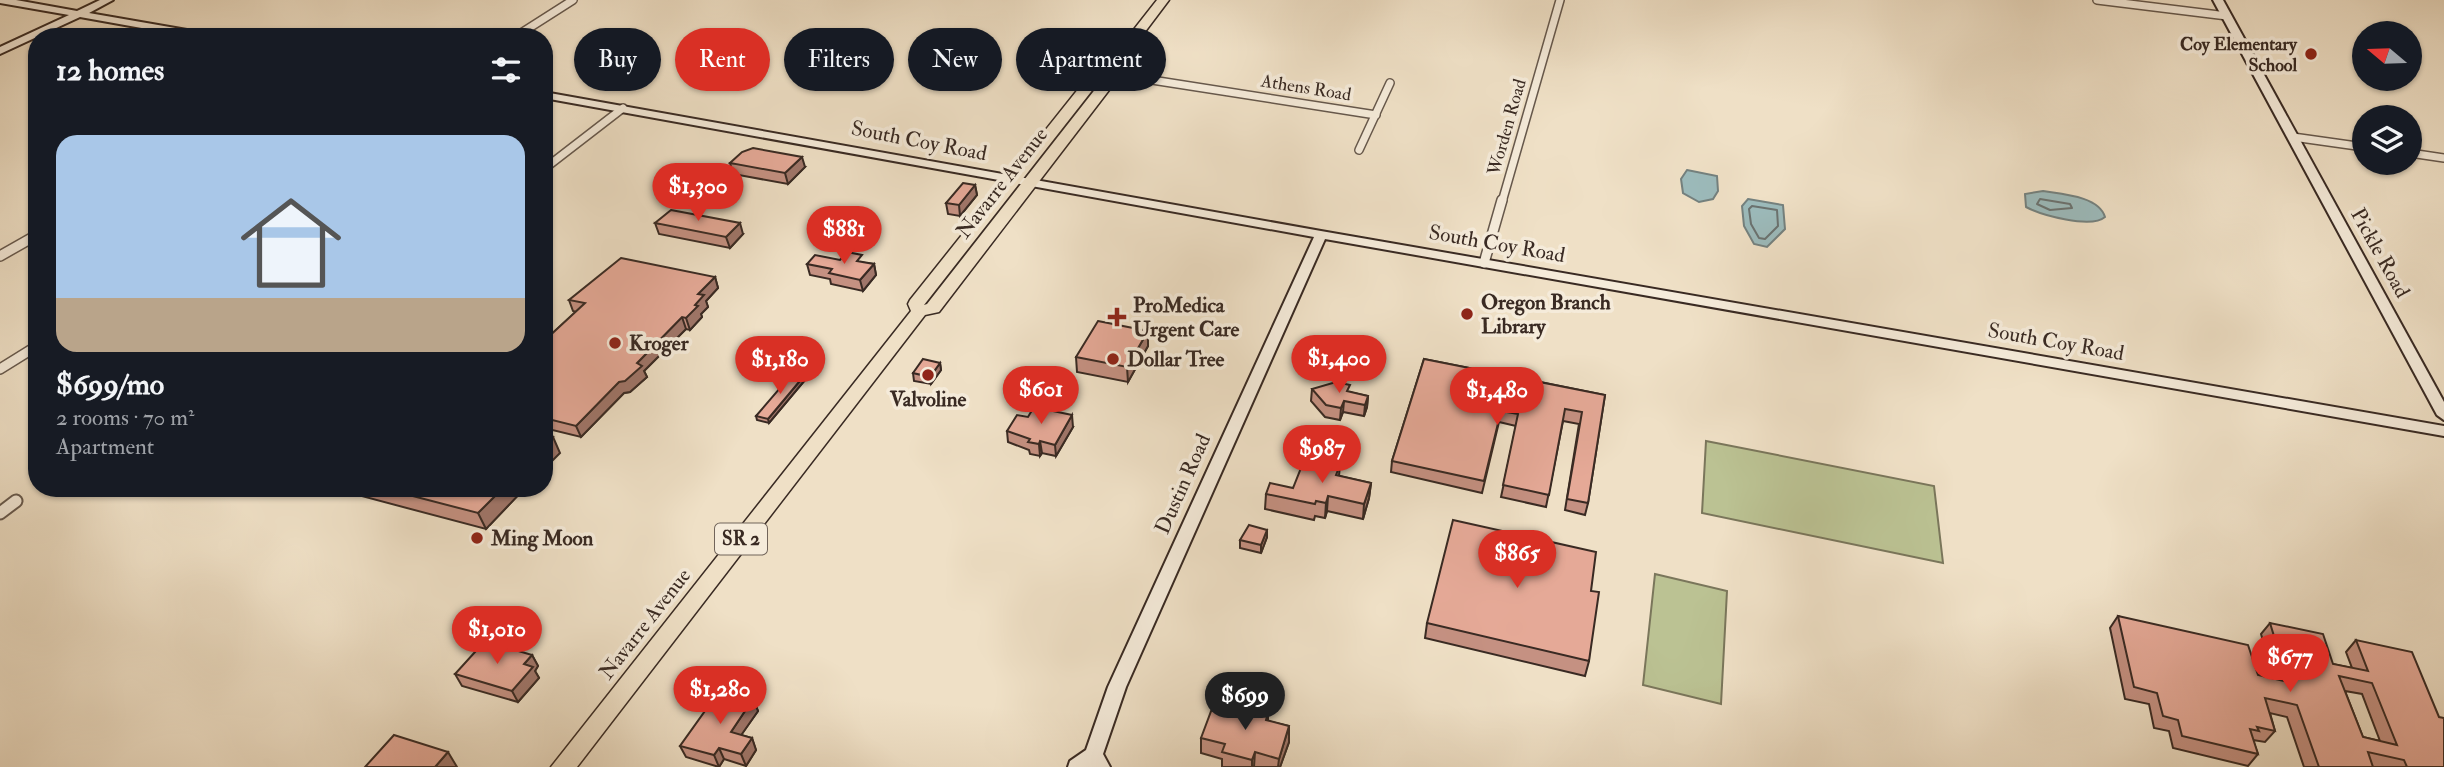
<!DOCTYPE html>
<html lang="en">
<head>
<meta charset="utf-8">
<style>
	body { margin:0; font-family:"IM FELL Double Pica",serif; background:#20242c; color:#f1f3f6; height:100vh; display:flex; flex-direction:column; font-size:26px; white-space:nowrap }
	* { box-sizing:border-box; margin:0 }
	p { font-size:23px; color:#9ea1a6 }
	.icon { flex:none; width:38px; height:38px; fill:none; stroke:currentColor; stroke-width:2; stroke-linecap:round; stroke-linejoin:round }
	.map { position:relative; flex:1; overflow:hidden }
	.sheet { position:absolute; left:28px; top:28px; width:525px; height:469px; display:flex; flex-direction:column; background:#171b24; border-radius:28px; box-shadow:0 2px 5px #0004 }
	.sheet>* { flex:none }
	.hud { position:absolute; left:574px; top:28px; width:665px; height:63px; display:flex; gap:14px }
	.needle { width:46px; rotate:289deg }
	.fabs { position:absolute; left:2352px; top:21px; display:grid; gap:14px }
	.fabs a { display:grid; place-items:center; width:70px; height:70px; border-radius:50%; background:#171b24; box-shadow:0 2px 5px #0004; font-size:35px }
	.price { position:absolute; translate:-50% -60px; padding:0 16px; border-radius:24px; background:#d93025; color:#fff; font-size:23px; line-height:46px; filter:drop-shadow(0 2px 4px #0008) }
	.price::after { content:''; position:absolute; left:50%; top:42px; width:21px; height:16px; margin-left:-10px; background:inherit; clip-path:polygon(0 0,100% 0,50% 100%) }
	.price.current { background:#222; color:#fff }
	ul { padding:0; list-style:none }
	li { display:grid; align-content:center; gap:14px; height:371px; padding:0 28px }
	li span { display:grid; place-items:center; height:217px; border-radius:21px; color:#555 }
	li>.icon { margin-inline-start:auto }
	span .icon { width:126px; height:126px; fill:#fffc; stroke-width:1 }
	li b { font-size:30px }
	h2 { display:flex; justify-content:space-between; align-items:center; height:84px; padding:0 28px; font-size:30px }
	.pill { padding:0 24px; border-radius:32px; background:#171b24; box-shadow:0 2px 5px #0004; font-size:24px; line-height:63px }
	.pill.current { background:#d93025; color:#fff }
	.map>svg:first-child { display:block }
	.green { fill:#bbc293; stroke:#7a765b; stroke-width:2 }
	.water { fill:#9cbbbc; stroke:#74817f; stroke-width:2 }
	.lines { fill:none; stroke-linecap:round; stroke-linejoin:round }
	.shore { stroke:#6a7270; stroke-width:2 }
	.street-far2-casing { stroke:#66584c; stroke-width:10 }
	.street-far1-casing { stroke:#66584c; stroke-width:12 }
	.street-casing { stroke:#66584c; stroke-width:15 }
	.secondary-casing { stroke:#392a23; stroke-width:4 }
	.highway-casing { stroke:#392a23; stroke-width:3 }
	.street-far2 { stroke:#f5ebda; stroke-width:7 }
	.street-far1 { stroke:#f5ebda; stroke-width:9 }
	.street { stroke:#f5ebda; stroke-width:11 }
	.secondary { fill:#f5ebda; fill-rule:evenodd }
	.highway { fill:#efe0c6; fill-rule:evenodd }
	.wall { fill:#c59182; stroke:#392a23; stroke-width:2; fill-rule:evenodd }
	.shaded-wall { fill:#a0766a; stroke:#392a23; stroke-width:2 }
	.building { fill:#e5a997; stroke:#392a23; stroke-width:2; fill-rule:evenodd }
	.poi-dot { fill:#8f2418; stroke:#f5ebda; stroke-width:2.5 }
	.labels { text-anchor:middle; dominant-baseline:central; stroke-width:7; stroke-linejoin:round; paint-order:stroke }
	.far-poi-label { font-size:18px; font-weight:bold; fill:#392a23; stroke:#f5ebda; text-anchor:end }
	.far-street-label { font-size:18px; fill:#392a23; stroke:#f5ebda }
	.shield { fill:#f5ebda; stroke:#71645a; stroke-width:2 }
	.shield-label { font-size:19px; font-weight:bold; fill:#392a23 }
	.street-label { font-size:21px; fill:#392a23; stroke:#f5ebda }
	.poi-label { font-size:21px; font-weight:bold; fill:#392a23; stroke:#f5ebda; text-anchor:start }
</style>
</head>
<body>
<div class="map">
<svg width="2444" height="767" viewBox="0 0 2444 767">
	<rect width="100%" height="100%" fill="#efe0c6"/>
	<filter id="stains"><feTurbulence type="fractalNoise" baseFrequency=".00286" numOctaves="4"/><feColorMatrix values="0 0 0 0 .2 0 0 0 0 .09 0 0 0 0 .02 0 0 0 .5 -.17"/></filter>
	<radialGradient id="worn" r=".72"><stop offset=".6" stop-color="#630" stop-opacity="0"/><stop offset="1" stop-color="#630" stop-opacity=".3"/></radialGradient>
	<g class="green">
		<polygon points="1706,441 1934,486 1943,563 1702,513"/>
		<polygon points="1655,574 1727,591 1721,704 1643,685"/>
	</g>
	<g class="water">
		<polygon points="1687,170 1717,176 1718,191 1713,199 1699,202 1683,193 1681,179"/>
		<path d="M2043 191C2061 194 2099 196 2105 217 2091 229 2041 215 2026 207L2025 194Z"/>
		<polygon points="1748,199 1783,205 1785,229 1767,247 1754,244 1744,226 1742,206"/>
	</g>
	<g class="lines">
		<g class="shore">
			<polygon points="2040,199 2070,204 2072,208 2050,210 2037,204"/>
			<polygon points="1752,206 1777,210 1778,226 1765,239 1759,238 1751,224 1749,209"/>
		</g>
		<defs>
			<g id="street-far2">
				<polyline points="2097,0 2227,16"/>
				<polyline points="515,37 573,0"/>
				<polyline points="1107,73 1376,115"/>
				<polyline points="2293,137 2364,147"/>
				<polyline points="1359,150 1390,83"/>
				<polyline points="2410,153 2444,158"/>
				<polyline points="544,169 623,108"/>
				<polyline points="1502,202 1560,0"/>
			</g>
			<g id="street-far1">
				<polyline points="0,256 37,235"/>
				<polyline points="1484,263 1502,200"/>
				<polyline points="0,369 37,346"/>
			</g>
			<polyline id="street" points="0,513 16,501"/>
			<g id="secondary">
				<polygon points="0,0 16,0 77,11 100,0 113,0 89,13 210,34 215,37 192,37 80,17 0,54 0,47 69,15 0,3"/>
				<polygon points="2213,0 2223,0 2444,402 2444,420 2437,415"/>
				<polygon points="544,92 1321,231 2444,426 2444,436 1325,239 1126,687 1103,754 1110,767 1068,767 1070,761 1086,750 1108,687 1314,237 544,98"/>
			</g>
			<path id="highway" d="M1157 0H1169L1114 73 1117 78 1116 81 939 312 925 315 577 767H551L911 311 908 304 910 300 1091 73 1102 70ZM1104 78 927 304 924 305 1101 79Z"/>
		</defs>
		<use href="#street-far2" class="street-far2-casing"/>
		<use href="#street-far1" class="street-far1-casing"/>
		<use href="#street" class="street-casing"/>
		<use href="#secondary" class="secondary-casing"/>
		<use href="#highway" class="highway-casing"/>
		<use href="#street-far2" class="street-far2"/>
		<use href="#street-far1" class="street-far1"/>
		<use href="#street" class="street"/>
		<use href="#secondary" class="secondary"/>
		<use href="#highway" class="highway"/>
	</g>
	<g class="wall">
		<polygon points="730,163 805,167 788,184 733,174"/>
		<polygon points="975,185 977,195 960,216 948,214 946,203"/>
		<polygon points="655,223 743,234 730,248 659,234"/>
		<polygon points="840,260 874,264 876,275 863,291 831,284 830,279 810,275 807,264"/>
		<polygon points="715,277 718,288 706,301 708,307 701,314 702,317 690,330 686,329 644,371 647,377 630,392 624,393 581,437 544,428 544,341 576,312 573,311 569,300"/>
		<polygon points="1148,331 1148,346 1128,382 1077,372 1076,357"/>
		<polygon points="1424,359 1605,395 1588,503 1585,515 1565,510 1579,424 1563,421 1546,507 1501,497 1516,426 1499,422 1482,493 1391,472 1392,461"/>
		<polygon points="940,363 941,370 931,384 914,381 913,373"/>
		<polygon points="805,380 769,423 757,420 756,416"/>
		<polygon points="1312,389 1349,392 1368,396 1367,407 1364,416 1343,412 1340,420 1325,417 1311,401"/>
		<polygon points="1073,427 1056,456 1042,453 1040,456 1030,454 1029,450 1008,442 1007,431"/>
		<polygon points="1340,465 1339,476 1371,483 1369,498 1363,519 1327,511 1325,518 1315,516 1314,520 1265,509 1266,494 1293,488"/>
		<polygon points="351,488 525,488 486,529 354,494"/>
		<polygon points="1267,530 1267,537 1261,553 1240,548 1240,540"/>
		<polygon points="1591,591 1589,661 1585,676 1425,638 1427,623"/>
		<path d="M2118 616 2258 675 2274 679 2261 634 2270 623 2333 664 2352 668 2346 652 2356 640 2444 767H2304L2287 717 2270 713 2275 731 2265 742 2253 740 2258 754 2248 766 2173 748 2169 731 2154 728 2149 704 2125 699 2110 628ZM2345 691 2362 694 2380 741 2363 737Z"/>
		<polygon points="532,655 538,666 535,671 539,678 518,702 462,686 455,674"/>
		<polygon points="753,699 758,711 741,735 752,738 756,750 746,766 724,759 719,767 686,757 680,746"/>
		<polygon points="1236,712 1268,713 1268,721 1289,726 1289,742 1280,767 1222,767 1222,759 1201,753 1201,738"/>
	</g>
	<g class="shaded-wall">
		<polygon points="802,157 805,167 788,184 785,173"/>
		<polygon points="975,185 977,195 960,216 959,205"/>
		<polygon points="740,223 743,234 730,248 726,237"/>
		<polygon points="874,264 876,275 863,291 860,280"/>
		<polygon points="715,277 718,288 706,301 708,307 701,314 702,317 690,330 686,318 695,305 698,294"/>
		<polygon points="682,317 686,329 644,371 647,377 630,392 624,393 581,437 576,426"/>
		<polygon points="1148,331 1148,346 1128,382 1127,367"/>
		<polygon points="940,363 941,370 931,384 930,377"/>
		<polygon points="804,376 805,380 769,423 768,419"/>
		<polygon points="1368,396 1367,407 1364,416 1365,405"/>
		<polygon points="1344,401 1343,412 1340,420 1341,408"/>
		<polygon points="1072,415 1073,427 1056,456 1055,445"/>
		<polygon points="553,437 560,453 544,469 544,447"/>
		<polygon points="1040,441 1042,453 1040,456 1039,444"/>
		<polygon points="1371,483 1369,498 1363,519 1364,504"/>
		<polygon points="503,488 525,488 486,529 478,513"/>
		<polygon points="1328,496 1327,511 1325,518 1326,503"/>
		<polygon points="1267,530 1267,537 1261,553 1261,545"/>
		<polygon points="532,655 538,666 535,671 539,678 518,702 512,691 524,664"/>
		<polygon points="753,699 758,711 735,744 731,732"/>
		<polygon points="1289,726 1289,742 1280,767 1278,767 1279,759"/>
		<polygon points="752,738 756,750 746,766 741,754"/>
		<polygon points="719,748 724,759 719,767 714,755"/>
		<polygon points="448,752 457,767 435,767"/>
		<polygon points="1255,752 1254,767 1252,767 1252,760"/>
	</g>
	<g class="building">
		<polygon points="753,148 802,157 785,173 730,163 742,152"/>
		<polygon points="963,183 975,185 959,205 946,203"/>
		<polygon points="671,210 740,223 726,237 655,223"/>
		<polygon points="847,252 862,255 857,261 874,264 860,280 829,273 832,269 807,264 815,255 840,260"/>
		<polygon points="621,258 715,277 698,294 704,295 695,305 698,306 686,318 682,317 637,363 642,366 625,381 619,382 576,426 544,418 544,341 585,303 569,300"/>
		<polygon points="1098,321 1148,331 1127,367 1076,357"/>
		<polygon points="923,359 940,363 930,377 913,373"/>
		<polygon points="1424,359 1605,395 1588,503 1567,499 1582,412 1565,409 1549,495 1503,485 1518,414 1501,411 1484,481 1392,461"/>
		<polygon points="792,374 804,376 768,419 756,416"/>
		<polygon points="1336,382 1350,385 1347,391 1368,396 1365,405 1344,401 1341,408 1326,405 1312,389"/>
		<polygon points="1034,407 1072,415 1055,445 1040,441 1039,444 1028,442 1030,439 1007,431 1017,415 1028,417"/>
		<polygon points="544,435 553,437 544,447"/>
		<polygon points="1305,458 1340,465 1336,475 1371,483 1364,504 1328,496 1326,503 1316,501 1315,504 1266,494 1270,483 1293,488"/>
		<polygon points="382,488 503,488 478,513"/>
		<polygon points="1453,520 1596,552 1591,591 1599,592 1589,661 1427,623"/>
		<polygon points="1249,525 1267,530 1261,545 1240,540"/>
		<path d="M2118 616 2248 645 2258 675 2288 682 2270 623 2323 634 2333 664 2368 671 2356 640 2412 652 2439 717 2444 718V767H2407L2404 760 2368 752 2373 767H2319L2297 705 2265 698 2275 731 2257 727 2259 731 2250 729 2258 754 2182 736 2178 720 2163 716 2157 693 2134 687ZM2339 676 2372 683 2397 745 2363 737Z"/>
		<polygon points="485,641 532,655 524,664 533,667 512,691 455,674"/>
		<polygon points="720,690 753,699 731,732 752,738 741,754 719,748 714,755 680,746"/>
		<polygon points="1238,705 1268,713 1266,720 1289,726 1279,759 1255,752 1252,760 1222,752 1225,744 1201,738 1213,706 1236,712"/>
		<polygon points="394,735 448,752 435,767 365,767"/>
	</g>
	<g class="poi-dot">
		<circle cx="2311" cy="54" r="7"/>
		<circle cx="1467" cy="314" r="7"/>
		<path d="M1113.5 306.5h7v7h7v7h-7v7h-7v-7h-7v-7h7z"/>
		<circle cx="615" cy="343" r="7"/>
		<circle cx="1113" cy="359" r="7"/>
		<circle cx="928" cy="375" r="7"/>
		<circle cx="477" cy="538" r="7"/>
	</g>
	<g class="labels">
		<g class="far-poi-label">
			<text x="2297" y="44">Coy Elementary<tspan x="2297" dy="21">School</tspan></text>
		</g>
		<g class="far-street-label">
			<text transform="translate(1306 88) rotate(9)">Athens Road</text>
			<text transform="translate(1507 127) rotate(-74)">Worden Road</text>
		</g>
		<rect class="shield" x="715" y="523.5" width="52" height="31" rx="5"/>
		<g class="shield-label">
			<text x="741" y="539">SR 2</text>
		</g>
		<g class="street-label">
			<text transform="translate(919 141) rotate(11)">South Coy Road</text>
			<text transform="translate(1002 183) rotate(-52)">Navarre Avenue</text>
			<text transform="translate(1497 244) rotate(10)">South Coy Road</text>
			<text transform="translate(2380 253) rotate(61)">Pickle Road</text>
			<text transform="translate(2056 342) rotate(10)">South Coy Road</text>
			<text transform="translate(1183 484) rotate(-66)">Dustin Road</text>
			<text transform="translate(645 624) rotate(-52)">Navarre Avenue</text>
		</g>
		<g class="poi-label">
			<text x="1481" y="302">Oregon Branch<tspan x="1481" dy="24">Library</tspan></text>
			<text x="1133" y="305">ProMedica<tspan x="1133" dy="24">Urgent Care</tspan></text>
			<text x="629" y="343">Kroger</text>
			<text x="1127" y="359">Dollar Tree</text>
			<text x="928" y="399" text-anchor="middle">Valvoline</text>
			<text x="491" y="538">Ming Moon</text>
		</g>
	</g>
	<rect width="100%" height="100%" filter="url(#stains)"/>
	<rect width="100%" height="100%" fill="url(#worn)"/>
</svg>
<div class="fabs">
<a><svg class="needle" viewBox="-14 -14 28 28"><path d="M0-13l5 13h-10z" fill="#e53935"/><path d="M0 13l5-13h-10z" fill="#9ea1a6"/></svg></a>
<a><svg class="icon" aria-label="layers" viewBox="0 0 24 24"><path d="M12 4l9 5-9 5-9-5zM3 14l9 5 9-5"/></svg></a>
</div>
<b class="price" style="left:698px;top:223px">$1,300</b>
<b class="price" style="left:844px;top:266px">$881</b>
<b class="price" style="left:1339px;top:395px">$1,400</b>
<b class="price" style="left:780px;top:396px">$1,180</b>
<b class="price" style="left:1041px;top:426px">$601</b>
<b class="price" style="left:1497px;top:427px">$1,480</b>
<b class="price" style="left:1322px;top:485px">$987</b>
<b class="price" style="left:1517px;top:590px">$865</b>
<b class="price" style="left:497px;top:666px">$1,010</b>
<b class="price" style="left:2290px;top:694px">$677</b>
<b class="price" style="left:720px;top:726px">$1,280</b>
<b class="price current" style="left:1245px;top:732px">$699</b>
<div class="hud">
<a class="pill">Buy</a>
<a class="pill current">Rent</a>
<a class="pill">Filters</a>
<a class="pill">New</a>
<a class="pill">Apartment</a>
</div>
<section class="sheet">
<h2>12 homes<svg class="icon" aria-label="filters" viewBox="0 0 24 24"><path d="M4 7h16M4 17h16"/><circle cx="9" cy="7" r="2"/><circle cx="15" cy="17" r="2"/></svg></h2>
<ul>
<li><span style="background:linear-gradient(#a9c7e8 75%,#b9a48a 0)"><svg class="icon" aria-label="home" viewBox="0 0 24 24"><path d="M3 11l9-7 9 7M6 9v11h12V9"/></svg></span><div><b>$699/mo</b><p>2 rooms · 70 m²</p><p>Apartment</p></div></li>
</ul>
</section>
</div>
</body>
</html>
